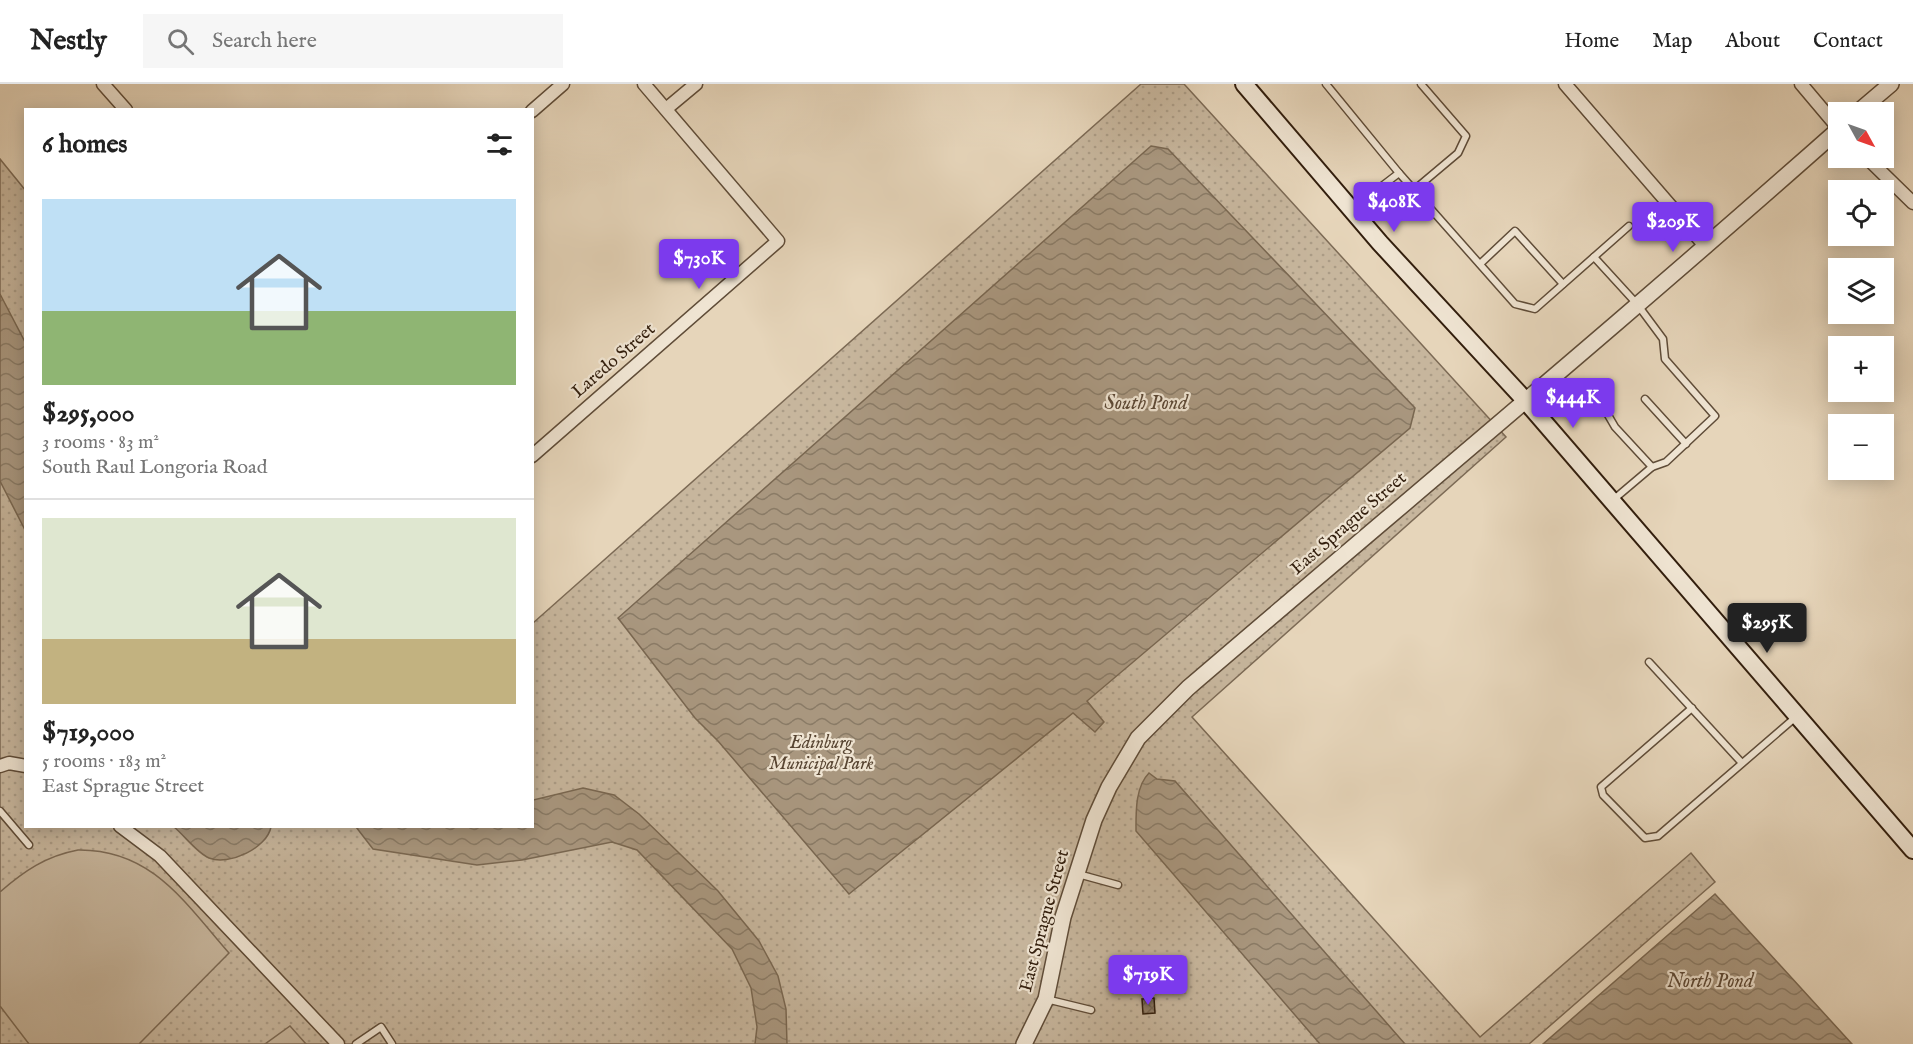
<!DOCTYPE html>
<html lang="en">
<head>
<meta charset="utf-8">
<style>
	body { margin:0; font-family:"IM FELL English",serif; background:#f6f6f6; color:#222; height:100vh; display:flex; flex-direction:column; font-size:22px; white-space:nowrap }
	* { box-sizing:border-box; margin:0 }
	p { font-size:20px; color:#767676 }
	.icon { flex:none; width:33px; height:33px; fill:none; stroke:currentColor; stroke-width:2; stroke-linecap:round; stroke-linejoin:round }
	.map { position:relative; flex:1; overflow:hidden }
	.drawer { position:absolute; left:24px; top:24px; width:510px; height:720px; display:flex; flex-direction:column; background:#fff; border-radius:0px; box-shadow:0 3px 15px #0003 }
	.drawer>* { flex:none }
	.needle { width:39px; rotate:130deg }
	.controls { position:absolute; left:1828px; top:18px; display:grid; gap:12px }
	.controls a { display:grid; place-items:center; width:66px; height:66px; border-radius:0px; background:#fff; box-shadow:0 3px 15px #0003; font-size:30px }
	.price { position:absolute; translate:-50% -51px; padding:0 14px; border-radius:6px; background:#7c3aed; color:#fff; font-size:20px; line-height:39px; filter:drop-shadow(0 2px 3px #0008) }
	.price::after { content:''; position:absolute; left:50%; top:36px; width:18px; height:14px; margin-left:-9px; background:inherit; clip-path:polygon(0 0,100% 0,50% 100%) }
	.price.selected { background:#222; color:#fff }
	ul { padding:0; list-style:none }
	li { display:grid; align-content:center; gap:12px; height:318px; padding:0 18px }
	li+li { border-top:2px solid #e0e0e0 }
	li span { display:grid; place-items:center; height:186px; border-radius:0px; color:#555 }
	li>.icon { margin-inline-start:auto }
	span .icon { width:108px; height:108px; fill:#fffc; stroke-width:1 }
	li b { font-size:26px }
	h2 { display:flex; justify-content:space-between; align-items:center; height:72px; padding:0 18px; font-size:26px }
	header { display:flex; align-items:center; gap:36px; box-sizing:border-box; height:84px; padding:0 30px; background:#fff; border-bottom:2px solid #e0e0e0 }
	header strong { font-size:28px }
	nav { display:flex; gap:33px; margin-inline-start:auto; font-size:21px }
	.search { width:420px; height:54px; background:#f6f6f6; display:flex; align-items:center; gap:15px; box-sizing:border-box; padding:0 21px; border-radius:0px; color:#767676; font-size:22px }
	.map>svg:first-child { display:block }
	.grass { fill:url(#grass-dots); stroke:#7c6a55; stroke-width:1.5 }
	.garden { fill:#c7b69d; stroke:#7c6a55; stroke-width:1.5 }
	.water { fill:url(#water-waves); stroke:#796751; stroke-width:1.5 }
	.building { fill:url(#building-cross-hatch); stroke:#321e0d; stroke-width:1.5 }
	.lines { fill:none; stroke-linecap:round; stroke-linejoin:round }
	.service-casing { stroke:#5f4c38; stroke-width:9 }
	.minor-casing { stroke:#5f4c38; stroke-width:15 }
	.tertiary-casing { stroke:#5f4c38; stroke-width:18 }
	.secondary-casing { stroke:#321e0d; stroke-width:20 }
	.service { stroke:#efe4d2; stroke-width:6 }
	.minor { stroke:#efe4d2; stroke-width:12 }
	.tertiary { stroke:#efe4d2; stroke-width:15 }
	.secondary { stroke:#efe4d2; stroke-width:16 }
	.labels { text-anchor:middle; dominant-baseline:central; stroke-width:4.5; stroke-linejoin:round; paint-order:stroke }
	.street-label { font-size:18px; fill:#321e0d; stroke:#efe4d2 }
	.park-label { font-size:18px; font-style:italic; fill:#574431; stroke:#efe4d2 }
	.water-label { font-size:20px; font-style:italic; fill:#5c4835; stroke:#efe4d2 }
</style>
</head>
<body>
<header>
<strong>Nestly</strong>
<div class="search"><svg class="icon" aria-label="search" viewBox="0 0 24 24"><circle cx="10" cy="10" r="6"/><path d="M15 15l6 6"/></svg>Search here</div>
<nav><a>Home</a><a>Map</a><a>About</a><a>Contact</a></nav>
</header>
<div class="map">
<svg width="1913" height="960" viewBox="0 0 1913 960">
	<defs>
		<pattern id="grass-dots" width="8" height="8" patternUnits="userSpaceOnUse" patternTransform="scale(1.5)"><rect width="8" height="8" fill="#c7b69d"/><path d="M2 2h.1M6 6h.1" fill="none" stroke="#ab9c86" stroke-width="1.8" stroke-linecap="round"/></pattern>
		<pattern id="water-waves" width="16" height="10" patternUnits="userSpaceOnUse" patternTransform="scale(1.5)"><rect width="16" height="10" fill="#a9977f"/><path d="M0 5q4-4 8 0t8 0" fill="none" stroke="#8a7b66"/></pattern>
		<pattern id="building-cross-hatch" width="8" height="8" patternUnits="userSpaceOnUse" patternTransform="scale(1.5)"><rect width="8" height="8" fill="#907d67"/><path d="M0 0l8 8M0 8l8-8" fill="none" stroke="#766653"/></pattern>
	</defs>
	<rect width="100%" height="100%" fill="#e6d5ba"/>
	<filter id="stains"><feTurbulence type="fractalNoise" baseFrequency=".00333" numOctaves="4"/><feColorMatrix values="0 0 0 0 .2 0 0 0 0 .09 0 0 0 0 .02 0 0 0 .5 -.17"/></filter>
	<radialGradient id="worn" r=".72"><stop offset=".6" stop-color="#630" stop-opacity="0"/><stop offset="1" stop-color="#630" stop-opacity=".3"/></radialGradient>
	<polygon class="grass" points="1141,0 1184,0 1506,353 1192,633 1480,953 1691,769 1715,798 1529,960 0,960 0,75 26,107 26,742 532,742 533,539"/>
	<g class="garden">
		<path d="M78 766C152 765 185 819 229 869L139 960H29L0 922V808C24 787 46 772 78 766Z"/>
		<polygon points="290,942 306,960 265,960"/>
	</g>
	<g class="water">
		<polygon points="1151,62 1168,65 1415,324 1410,344 1087,617 1104,638 1095,648 1073,629 849,810 718,657 695,634 618,534"/>
		<polygon points="0,210 25,258 25,446 0,397"/>
		<path d="M1149 689 1157 695 1175 697 1405 960H1320L1136 747C1136 729 1135 703 1149 689Z"/>
		<polygon points="583,704 614,711 639,730 718,807 759,857 778,892 786,925 787,960 755,960 757,943 751,904 732,865 637,766 612,758 522,776 477,781 373,765 356,743 532,742 533,716"/>
		<path d="M174 743H271C267 764 229 782 209 774 197 769 184 751 174 743Z"/>
		<polygon points="1715,810 1852,960 1543,960"/>
	</g>
	<polygon class="building" points="1154,914 1155,929 1143,930 1142,915"/>
	<g class="lines">
		<defs>
			<g id="service">
				<polyline points="1326,0 1399,89"/>
				<polyline points="1414,106 1458,69 1466,52 1421,0"/>
				<polyline points="1352,125 1399,89 1515,220 1535,225 1629,142"/>
				<polyline points="1594,173 1637,220 1663,255 1665,275 1715,332 1666,378 1652,383 1613,416"/>
				<polyline points="1480,180 1515,147 1563,200"/>
				<polyline points="1645,315 1686,360"/>
				<polyline points="1604,324 1615,343 1652,383"/>
				<polyline points="1649,578 1742,679"/>
				<polyline points="1692,624 1601,703 1603,711 1645,754 1658,752 1797,632"/>
				<polyline points="0,727 29,761"/>
				<polyline points="1078,790 1118,801"/>
				<polyline points="1046,915 1091,926"/>
				<polyline points="356,960 381,943 392,960"/>
			</g>
			<g id="minor">
				<polyline points="103,0 126,26"/>
				<polyline points="1565,0 1706,163"/>
				<polyline points="1801,0 1839,45"/>
				<polyline points="666,25 696,0"/>
				<polyline points="532,27 563,0"/>
				<polyline points="1867,74 1913,119"/>
				<polyline points="532,372 778,157 644,0"/>
				<polyline points="0,682 9,679 26,682"/>
				<polyline points="120,742 160,772 338,960"/>
			</g>
			<g id="tertiary">
				<polyline points="1858,28 1891,0"/>
				<path d="M1024 960 1046 915 1063 833 1094 736 1109 703 1138 654 1188 604C1405 418 1625 235 1839 45"/>
			</g>
			<polyline id="secondary" points="1244,0 1380,159 1524,315 1913,766"/>
		</defs>
		<use href="#service" class="service-casing"/>
		<use href="#minor" class="minor-casing"/>
		<use href="#tertiary" class="tertiary-casing"/>
		<use href="#secondary" class="secondary-casing"/>
		<use href="#service" class="service"/>
		<use href="#minor" class="minor"/>
		<use href="#tertiary" class="tertiary"/>
		<use href="#secondary" class="secondary"/>
	</g>
	<g class="labels">
		<g class="street-label">
			<text transform="translate(614 277) rotate(-41)">Laredo Street</text>
			<text transform="translate(1349 440) rotate(-41)">East Sprague Street</text>
			<text transform="translate(1045 837) rotate(-75)">East Sprague Street</text>
		</g>
		<g class="park-label">
			<text x="821" y="659">Edinburg<tspan x="821" dy="21">Municipal Park</tspan></text>
		</g>
		<g class="water-label">
			<text x="1146" y="319">South Pond</text>
			<text x="1710" y="897">North Pond</text>
		</g>
	</g>
	<rect width="100%" height="100%" filter="url(#stains)"/>
	<rect width="100%" height="100%" fill="url(#worn)"/>
</svg>
<div class="controls">
<a><svg class="needle" viewBox="-14 -14 28 28"><path d="M0-13l5 13h-10z" fill="#e53935"/><path d="M0 13l5-13h-10z" fill="#767676"/></svg></a>
<a><svg class="icon" aria-label="locate" viewBox="0 0 24 24"><circle cx="12" cy="12" r="6"/><path d="M12 2v4M12 18v4M2 12h4M18 12h4"/></svg></a>
<a><svg class="icon" aria-label="layers" viewBox="0 0 24 24"><path d="M12 4l9 5-9 5-9-5zM3 14l9 5 9-5"/></svg></a>
<a>+</a>
<a>−</a>
</div>
<b class="price" style="left:1394px;top:149px">$408K</b>
<b class="price" style="left:1673px;top:169px">$209K</b>
<b class="price" style="left:699px;top:206px">$730K</b>
<b class="price" style="left:1573px;top:345px">$444K</b>
<b class="price selected" style="left:1767px;top:570px">$295K</b>
<b class="price" style="left:1148px;top:922px">$719K</b>
<section class="drawer">
<h2>6 homes<svg class="icon" aria-label="filters" viewBox="0 0 24 24"><path d="M4 7h16M4 17h16"/><circle cx="9" cy="7" r="2"/><circle cx="15" cy="17" r="2"/></svg></h2>
<ul>
<li><span style="background:linear-gradient(#bfe0f5 60%,#8fb573 0)"><svg class="icon" aria-label="home" viewBox="0 0 24 24"><path d="M3 11l9-7 9 7M6 9v11h12V9"/></svg></span><div><b>$295,000</b><p>3 rooms · 83 m²</p><p>South Raul Longoria Road</p></div></li>
<li><span style="background:linear-gradient(#dfe7d0 65%,#c2b280 0)"><svg class="icon" aria-label="home" viewBox="0 0 24 24"><path d="M3 11l9-7 9 7M6 9v11h12V9"/></svg></span><div><b>$719,000</b><p>5 rooms · 183 m²</p><p>East Sprague Street</p></div></li>
</ul>
</section>
</div>
</body>
</html>
